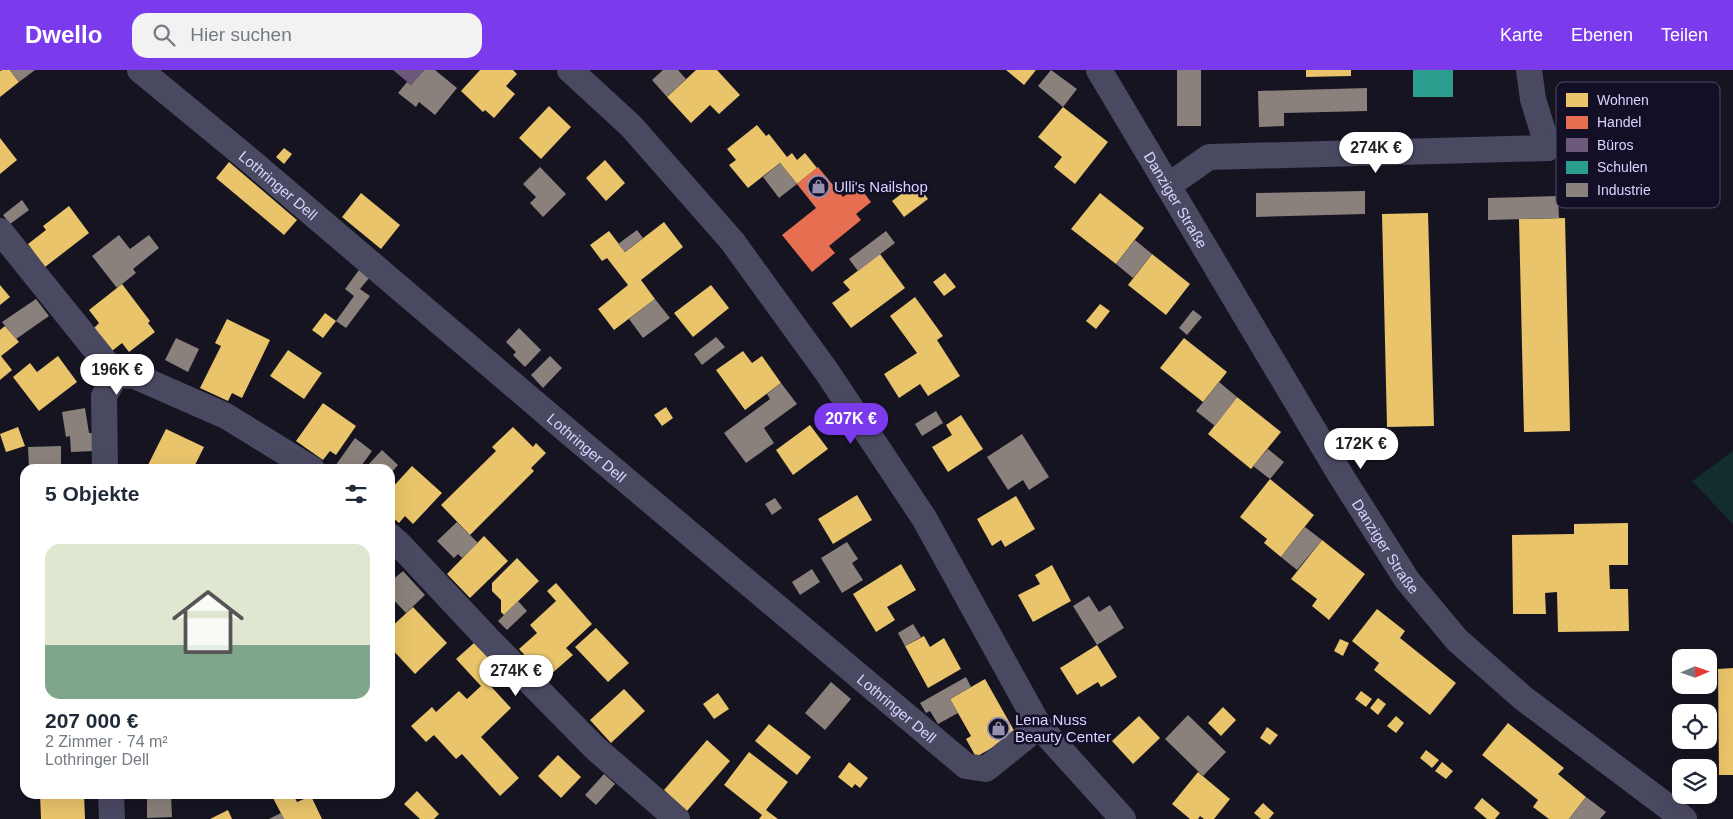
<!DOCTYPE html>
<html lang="de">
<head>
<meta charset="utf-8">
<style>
	body { margin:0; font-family:Arial,sans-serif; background:#f2f2f3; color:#1f2937; height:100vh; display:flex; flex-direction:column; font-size:19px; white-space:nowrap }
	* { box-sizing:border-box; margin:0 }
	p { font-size:16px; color:#747a83 }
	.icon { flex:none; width:28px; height:28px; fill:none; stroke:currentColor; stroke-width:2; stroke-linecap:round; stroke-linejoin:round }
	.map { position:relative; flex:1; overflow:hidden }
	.details { position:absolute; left:20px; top:394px; width:375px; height:335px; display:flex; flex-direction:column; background:#fff; border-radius:15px; box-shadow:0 5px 20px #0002 }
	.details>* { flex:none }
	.needle { width:32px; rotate:88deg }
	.fabs { position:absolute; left:1672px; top:579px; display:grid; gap:10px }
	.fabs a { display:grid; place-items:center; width:45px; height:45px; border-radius:10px; background:#fff; box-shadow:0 5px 20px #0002; font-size:25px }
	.price { position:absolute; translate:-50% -42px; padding:0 11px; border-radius:18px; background:#fff; color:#222; font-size:16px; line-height:32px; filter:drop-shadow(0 1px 2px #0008) }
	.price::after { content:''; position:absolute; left:50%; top:30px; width:15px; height:11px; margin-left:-8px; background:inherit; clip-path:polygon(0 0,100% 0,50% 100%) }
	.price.active { background:#7c3aed; color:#fff }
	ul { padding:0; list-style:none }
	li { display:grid; align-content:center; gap:10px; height:265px; padding:0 25px }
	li+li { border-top:1px solid #e0e1e3 }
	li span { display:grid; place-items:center; height:155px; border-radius:15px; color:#555 }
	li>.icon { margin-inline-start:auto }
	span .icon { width:90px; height:90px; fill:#fffc; stroke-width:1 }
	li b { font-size:21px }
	h2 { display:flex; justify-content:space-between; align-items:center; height:60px; padding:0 25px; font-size:21px }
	header { display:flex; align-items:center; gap:30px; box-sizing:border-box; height:70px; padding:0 25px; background:#7c3aed; color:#fff }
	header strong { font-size:24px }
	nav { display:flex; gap:28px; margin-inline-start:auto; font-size:18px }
	.search { width:350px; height:45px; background:#f2f2f3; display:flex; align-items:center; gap:12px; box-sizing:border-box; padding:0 18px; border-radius:15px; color:#747a83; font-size:19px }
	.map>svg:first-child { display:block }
	.green { fill:#132c2d }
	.homes { fill:#e9c46a }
	.shops { fill:#e76f51 }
	.offices { fill:#6d597a }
	.schools { fill:#2a9d8f }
	.industry { fill:#8a817c }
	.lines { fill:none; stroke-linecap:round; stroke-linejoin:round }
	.minor { stroke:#4a4962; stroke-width:26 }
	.labels { text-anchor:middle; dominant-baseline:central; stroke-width:5; stroke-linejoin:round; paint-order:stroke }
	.street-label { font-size:15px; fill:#d9d4ff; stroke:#130f26 }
	.poi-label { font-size:15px; fill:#d9d4ff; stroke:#130f26; text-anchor:start }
	.key { fill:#130f26; stroke:#4e4a67; stroke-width:1 }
	.key-label { font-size:14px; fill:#d9d4ff }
</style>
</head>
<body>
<header>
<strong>Dwello</strong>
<div class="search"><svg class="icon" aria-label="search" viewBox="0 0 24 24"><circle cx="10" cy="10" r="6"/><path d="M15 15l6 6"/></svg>Hier suchen</div>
<nav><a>Karte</a><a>Ebenen</a><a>Teilen</a></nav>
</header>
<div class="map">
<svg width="1733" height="749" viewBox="0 0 1733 749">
	<rect width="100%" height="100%" fill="#161421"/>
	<polygon class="green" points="1733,381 1733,454 1692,411"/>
	<g class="homes">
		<polygon points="2,0 10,0 19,12 0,27 0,1"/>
		<polygon points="480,0 513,0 517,4 506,16 515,24 494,48 485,40 483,42 461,21"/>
		<polygon points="696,0 717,0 740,25 719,44 710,35 691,53 667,27"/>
		<polygon points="1006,0 1036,0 1024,15"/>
		<polygon points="1306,0 1351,0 1351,6 1306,7"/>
		<polygon points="549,36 571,57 541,89 519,68"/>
		<polygon points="1063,37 1108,72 1075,114 1054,97 1062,87 1038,67"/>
		<polygon points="757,55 766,66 769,64 787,87 792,83 797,90 805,83 817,98 797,114 780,93 748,118 729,95 736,90 727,79"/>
		<polygon points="0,68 17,90 0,104"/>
		<polygon points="284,78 292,84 284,94 276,87"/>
		<polygon points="605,90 625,113 606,131 586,108"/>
		<polygon points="229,92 297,150 284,165 216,108"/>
		<polygon points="916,113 928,129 904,147 892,131"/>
		<polygon points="361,123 400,155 381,179 342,147"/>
		<polygon points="1100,123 1144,158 1116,194 1071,159"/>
		<polygon points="69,136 89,163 45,197 28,174 46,160 43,156"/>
		<polygon points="1428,143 1434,356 1387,357 1382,144"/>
		<polygon points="1565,148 1570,361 1524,362 1519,149"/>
		<polygon points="664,152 683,177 641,210 655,229 614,260 598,239 628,215 607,188 602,191 590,175 609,161 625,182"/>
		<polygon points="880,184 905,218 851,258 832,233 850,220 843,212"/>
		<polygon points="1152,184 1190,214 1166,245 1128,215"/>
		<polygon points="945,203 956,217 944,226 933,212"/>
		<polygon points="122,214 150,251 148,253 155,262 129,282 122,273 112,281 94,258 99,253 89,240"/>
		<polygon points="0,215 10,227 0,235"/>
		<polygon points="711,215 729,238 693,267 674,243"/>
		<polygon points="915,227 943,266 937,270 960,306 928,326 920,314 899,328 884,304 917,283 890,246"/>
		<polygon points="1100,234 1110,241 1096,259 1086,251"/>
		<polygon points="325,243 336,251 323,268 312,260"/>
		<polygon points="227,249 270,270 242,328 232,323 228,331 200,318 221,276 215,273"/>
		<polygon points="5,256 19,272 1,286 12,300 0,310 0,260"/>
		<polygon points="1184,268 1227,302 1203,332 1160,298"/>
		<polygon points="288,280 322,303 304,329 270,306"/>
		<polygon points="743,281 752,293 762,286 781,313 745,340 716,300"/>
		<polygon points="58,286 77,312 39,341 13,307 30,293 37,302"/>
		<polygon points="1237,327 1281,362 1251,399 1208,364"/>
		<polygon points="323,333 356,356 336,385 330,381 323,390 296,371"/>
		<polygon points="666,337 673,348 662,356 654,345"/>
		<polygon points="961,345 983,379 948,402 932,377 952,365 946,355"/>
		<polygon points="810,355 828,379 793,405 776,380"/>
		<polygon points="18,357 25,376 6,382 0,364"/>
		<polygon points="513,357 533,377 536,373 546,383 531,398 534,401 470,465 441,435 496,381 492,377"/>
		<polygon points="166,359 204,377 193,399 156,399 148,395"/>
		<polygon points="412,396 442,423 413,454 405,446 399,453 390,445 390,420"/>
		<rect x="60" y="397" width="16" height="2"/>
		<polygon points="1270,409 1314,445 1281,487 1264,473 1267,469 1240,447"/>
		<polygon points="857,425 872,450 833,474 818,449"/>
		<polygon points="1016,426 1035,459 1005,477 1001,470 992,476 977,449"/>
		<polygon points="1628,453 1628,495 1609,495 1610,519 1628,519 1629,561 1558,562 1557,522 1545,523 1546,544 1513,544 1512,465 1574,464 1574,454"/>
		<polygon points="484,466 508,491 470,528 447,504"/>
		<polygon points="1322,470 1365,504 1329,550 1312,536 1317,529 1291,509"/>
		<polygon points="20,479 25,479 25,498 21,498"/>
		<polygon points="517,488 539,511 504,545 501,542 501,530 492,521 492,513"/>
		<polygon points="901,494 916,520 887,537 895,550 876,562 853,524"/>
		<polygon points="1052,495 1071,531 1033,552 1018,525 1040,514 1035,505"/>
		<polygon points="556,513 592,554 566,578 573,585 550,605 543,598 539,601 519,579 537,563 530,555 556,531 547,521"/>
		<polygon points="413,537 447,573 415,604 390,577 390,558"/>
		<polygon points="1377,539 1405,561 1400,568 1456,613 1430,645 1374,600 1379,593 1352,571"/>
		<polygon points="596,558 629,593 608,612 575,577"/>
		<polygon points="924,566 930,577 944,568 961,599 928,618 905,576"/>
		<polygon points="1340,569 1349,573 1343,586 1334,581"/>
		<polygon points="474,573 499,599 486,611 511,638 481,667 519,708 500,726 462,684 456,689 434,665 426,672 411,656 432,637 436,642 459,621 467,629 481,616 456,589"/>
		<polygon points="1097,575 1117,607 1101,617 1098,612 1077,625 1060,598"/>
		<polygon points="1733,598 1733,705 1719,705 1718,599"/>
		<polygon points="985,609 1016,664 976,687 966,669 971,666 950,629"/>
		<polygon points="624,619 645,641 611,673 590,650"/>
		<polygon points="1361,621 1372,629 1366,637 1355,629"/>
		<polygon points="718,623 729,639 714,649 703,634"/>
		<polygon points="1378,628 1386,634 1378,645 1370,638"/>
		<polygon points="1223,637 1236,650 1221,666 1208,653"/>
		<polygon points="1139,646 1160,668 1133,694 1112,671"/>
		<polygon points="1396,646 1404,653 1396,663 1387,656"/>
		<polygon points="1508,653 1564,698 1558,704 1586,727 1569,749 1549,749 1533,737 1538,730 1482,685"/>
		<polygon points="769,654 811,687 797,705 755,671"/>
		<polygon points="1267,657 1278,665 1270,675 1260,668"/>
		<polygon points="707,670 730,691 687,741 664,720"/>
		<polygon points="1426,680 1439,690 1432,698 1420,688"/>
		<polygon points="749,682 788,712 766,740 778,749 759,749 762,745 724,715"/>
		<polygon points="558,685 581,707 561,728 538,706"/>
		<polygon points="849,692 868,708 860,718 855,714 852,718 838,707"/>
		<polygon points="1442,692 1453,701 1446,709 1435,701"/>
		<polygon points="1198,702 1230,729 1214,749 1204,749 1200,746 1198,749 1190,749 1172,734"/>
		<polygon points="417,721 439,744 434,749 420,749 404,734"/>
		<polygon points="40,724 84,724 85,749 41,749"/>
		<polygon points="281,724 293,724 297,732 311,726 322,749 284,749 273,728"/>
		<polygon points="1482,728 1500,743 1495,749 1487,749 1474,738"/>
		<polygon points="1263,733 1274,743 1269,749 1261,749 1254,743"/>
		<polygon points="228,740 232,749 210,749"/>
	</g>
	<polygon class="shops" points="818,97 843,127 858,115 871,132 856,144 861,150 829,176 835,183 812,202 782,165 816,138 797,114"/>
	<polygon class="offices" points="393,0 424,0 411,15"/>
	<rect class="schools" x="1413" y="0" width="40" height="27"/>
	<g class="industry">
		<polygon points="10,0 35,0 19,12"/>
		<polygon points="424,0 435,0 457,18 435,45 419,32 416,37 398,23 407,12 411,15"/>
		<polygon points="663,0 678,0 686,9 667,27 652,10"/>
		<polygon points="1051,0 1077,19 1063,37 1038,16"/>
		<rect x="1177" y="0" width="24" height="56"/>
		<polygon points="1367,18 1367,41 1284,43 1284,56 1259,57 1258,21"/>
		<polygon points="780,93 797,114 779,128 763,107"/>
		<polygon points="540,97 566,124 543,147 530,133 536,127 523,114"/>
		<polygon points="1365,121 1365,144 1256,147 1256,123"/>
		<polygon points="1558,126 1559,148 1488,150 1488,128"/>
		<polygon points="22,130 29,140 10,154 3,145"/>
		<polygon points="637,160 643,168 625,182 618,174"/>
		<polygon points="886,161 895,173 858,201 849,189"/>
		<polygon points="119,165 130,179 149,165 159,178 133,199 136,203 117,218 92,186"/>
		<polygon points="1135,170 1152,184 1133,208 1116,194"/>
		<polygon points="359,200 369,208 360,219 370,226 346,258 336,251 354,226 345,219"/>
		<polygon points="36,229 49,246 16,269 2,252"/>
		<polygon points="655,229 670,248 643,268 629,249"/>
		<polygon points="1193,240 1202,247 1187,265 1179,258"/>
		<polygon points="519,258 541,280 525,297 513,285 516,282 506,272"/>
		<polygon points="716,267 725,277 702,295 694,284"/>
		<polygon points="176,268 199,279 188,302 165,290"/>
		<polygon points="550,286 562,298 543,318 531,305"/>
		<polygon points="1219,312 1237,327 1215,356 1196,341"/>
		<polygon points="781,313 797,334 764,358 774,373 746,393 724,363 770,329 767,324"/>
		<polygon points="85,338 89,363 93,363 94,381 71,382 70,366 66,367 62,342"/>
		<polygon points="936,341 943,353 922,366 915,354"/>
		<polygon points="1022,364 1049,407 1029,420 1023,410 1008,420 987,387"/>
		<polygon points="355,368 372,381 359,399 333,399"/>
		<polygon points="61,376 61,397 29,398 28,377"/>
		<polygon points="1268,379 1284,392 1270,409 1253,396"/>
		<polygon points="382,380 398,395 390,404 390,399 370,399 367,396"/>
		<polygon points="775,428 782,438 772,445 765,434"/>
		<polygon points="457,452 478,473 462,488 458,484 454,488 437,471"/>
		<polygon points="1305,457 1322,470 1297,500 1281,487"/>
		<polygon points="847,472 858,489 852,493 863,510 842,523 821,488"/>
		<polygon points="812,499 820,512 800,525 792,512"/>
		<polygon points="403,501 425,525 406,543 390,526 390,512"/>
		<polygon points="1089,526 1099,542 1110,535 1124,558 1097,575 1073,536"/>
		<polygon points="518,531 527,541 507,560 498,551"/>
		<polygon points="913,554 921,567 905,576 898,563"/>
		<polygon points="966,607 971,617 950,629 958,643 938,654 930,641 926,643 920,633"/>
		<polygon points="831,612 851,629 825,660 805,643"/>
		<polygon points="1188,645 1226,682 1203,706 1165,669"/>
		<polygon points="604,704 615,714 596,735 585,725"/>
		<polygon points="147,724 171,724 172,747 147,748"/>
		<polygon points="1586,727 1606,742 1600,749 1569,749"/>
		<polygon points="281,743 284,749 269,749"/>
	</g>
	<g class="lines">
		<g class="minor">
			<path id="s1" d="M140 0 247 88 577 369 966 696 986 699 1039 656"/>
			<polyline points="570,0 631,56 732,171 827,302 924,448 1039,656 1123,749"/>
			<path id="s2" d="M1099 0 1341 406 1407 510 1457 570 1523 628 1684 749"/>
			<polyline points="1529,0 1533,29 1548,78"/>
			<polyline points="1168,116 1209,87 1548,78 1568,69"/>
			<polyline points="0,161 116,305 135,306 226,346 312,399"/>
			<polyline points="105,399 104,326 116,305"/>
			<polyline points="390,466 399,474 487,568 595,678 677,749"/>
			<polyline points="111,724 112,749"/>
		</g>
	</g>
	<defs>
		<symbol id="shop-ring" viewBox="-11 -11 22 22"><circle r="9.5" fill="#130f26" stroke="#9591b1" stroke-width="1.5"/><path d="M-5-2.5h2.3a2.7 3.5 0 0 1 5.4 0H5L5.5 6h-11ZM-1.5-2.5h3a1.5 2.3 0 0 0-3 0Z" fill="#9591b1"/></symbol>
	</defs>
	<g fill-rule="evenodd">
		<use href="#shop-ring" x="806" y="104" width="25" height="25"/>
		<use href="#shop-ring" x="986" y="646" width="25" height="25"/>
	</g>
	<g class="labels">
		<g class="street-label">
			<text stroke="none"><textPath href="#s1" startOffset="180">Lothringer Dell</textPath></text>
			<text stroke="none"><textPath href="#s2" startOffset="151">Danziger Straße</textPath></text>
			<text stroke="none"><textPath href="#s1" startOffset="585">Lothringer Dell</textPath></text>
			<text stroke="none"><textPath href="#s2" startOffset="556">Danziger Straße</textPath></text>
			<text stroke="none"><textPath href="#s1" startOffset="990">Lothringer Dell</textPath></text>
		</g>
		<g class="poi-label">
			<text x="834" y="116">Ulli's Nailshop</text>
			<text x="1015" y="649">Lena Nuss<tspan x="1015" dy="17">Beauty Center</tspan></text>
		</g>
	</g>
	<rect x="1556" y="12" width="164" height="126" rx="8" class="key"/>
	<rect x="1566" y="23" width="22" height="14" fill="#e9c46a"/>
	<rect x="1566" y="46" width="22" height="13" fill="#e76f51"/>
	<rect x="1566" y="68" width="22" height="14" fill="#6d597a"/>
	<rect x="1566" y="91" width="22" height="13" fill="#2a9d8f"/>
	<rect x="1566" y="113" width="22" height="14" fill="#8a817c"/>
	<g class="key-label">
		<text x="1597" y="35">Wohnen</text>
		<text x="1597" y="57">Handel</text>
		<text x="1597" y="80">Büros</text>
		<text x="1597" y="102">Schulen</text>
		<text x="1597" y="125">Industrie</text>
	</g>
</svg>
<div class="fabs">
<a><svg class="needle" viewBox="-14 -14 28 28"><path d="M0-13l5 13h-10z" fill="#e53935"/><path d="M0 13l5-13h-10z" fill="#747a83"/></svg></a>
<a><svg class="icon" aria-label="locate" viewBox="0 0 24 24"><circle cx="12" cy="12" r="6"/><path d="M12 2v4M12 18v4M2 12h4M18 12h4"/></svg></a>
<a><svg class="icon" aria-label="layers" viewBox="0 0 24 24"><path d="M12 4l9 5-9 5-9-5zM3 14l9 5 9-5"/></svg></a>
</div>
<b class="price" style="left:1376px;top:104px">274K €</b>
<b class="price" style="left:117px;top:326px">196K €</b>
<b class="price active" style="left:851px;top:375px">207K €</b>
<b class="price" style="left:1361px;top:400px">172K €</b>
<b class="price" style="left:516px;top:627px">274K €</b>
<section class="details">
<h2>5 Objekte<svg class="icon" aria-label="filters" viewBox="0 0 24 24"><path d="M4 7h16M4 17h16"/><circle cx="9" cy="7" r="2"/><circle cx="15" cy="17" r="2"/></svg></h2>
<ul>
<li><span style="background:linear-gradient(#dfe7d0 65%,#7fa58c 0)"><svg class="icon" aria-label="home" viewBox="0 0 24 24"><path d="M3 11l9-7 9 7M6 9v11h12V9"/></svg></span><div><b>207 000 €</b><p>2 Zimmer · 74 m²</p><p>Lothringer Dell</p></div></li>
</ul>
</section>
</div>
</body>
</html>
